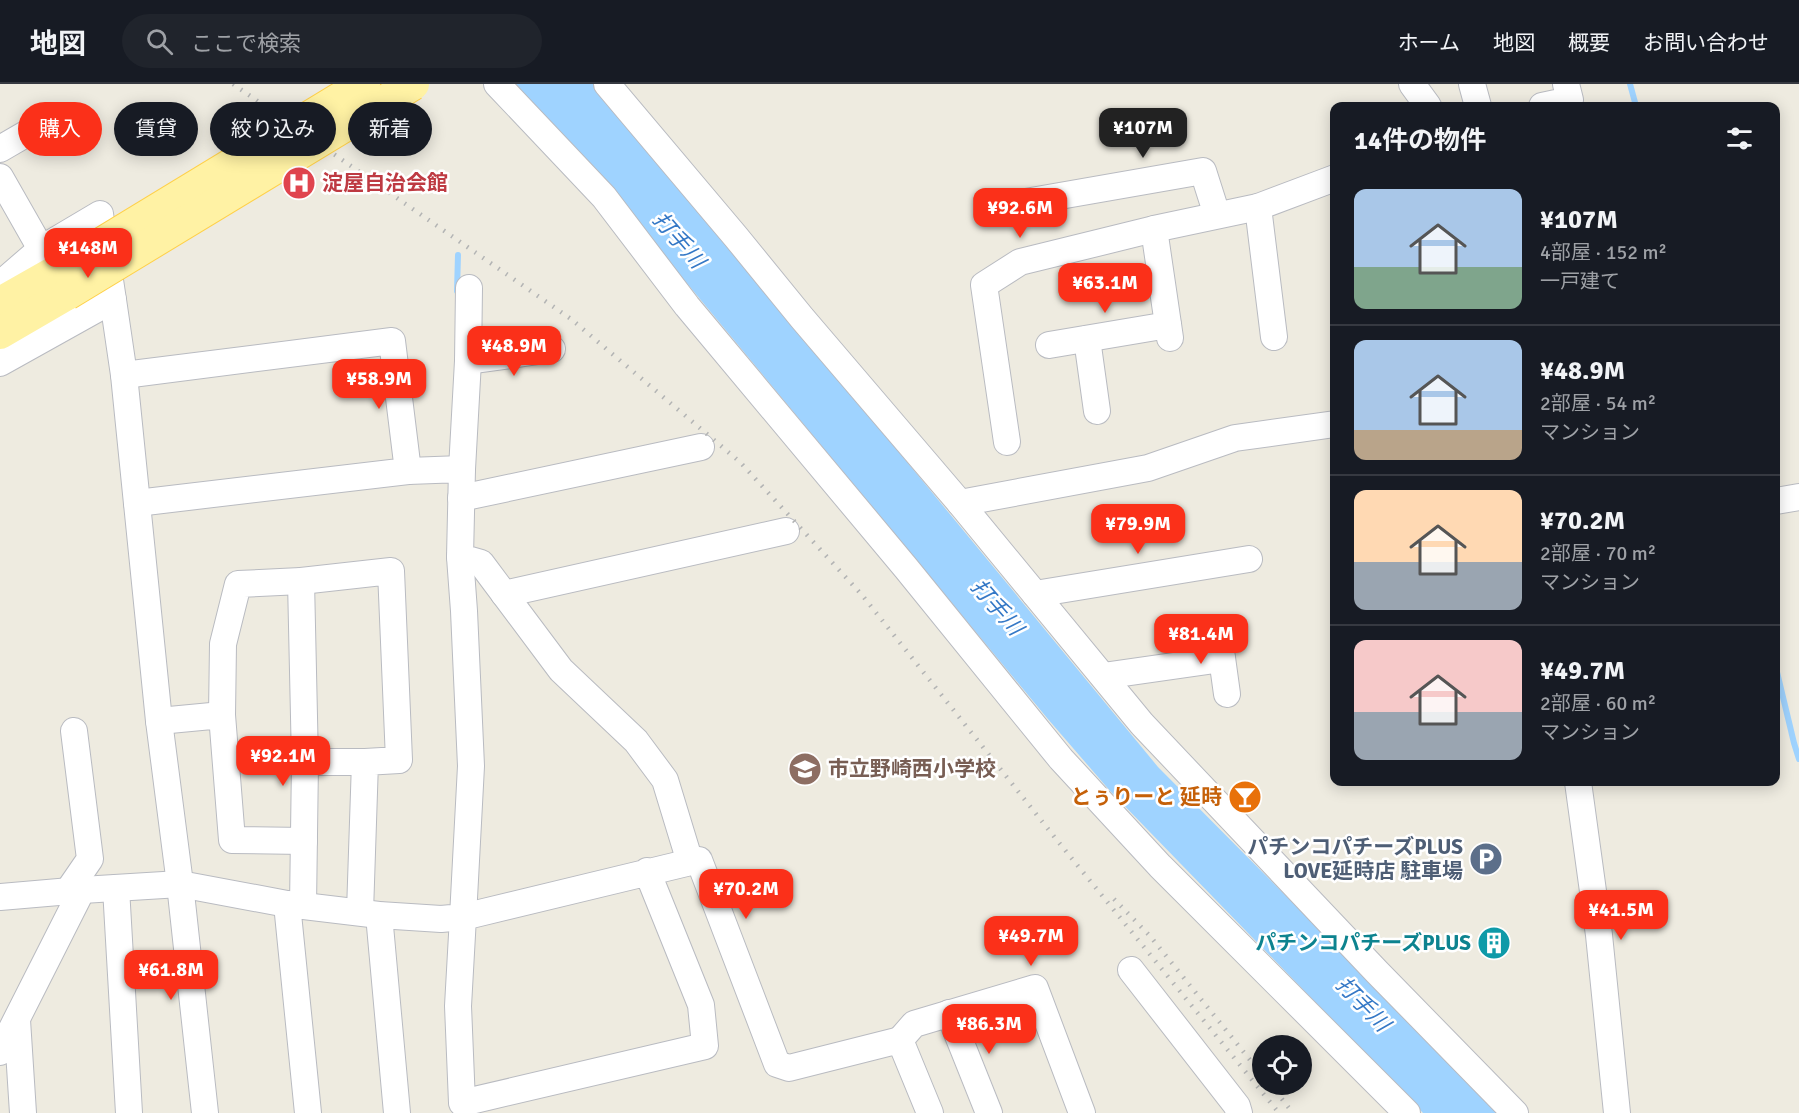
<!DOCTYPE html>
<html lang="ja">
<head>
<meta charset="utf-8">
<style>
	body { margin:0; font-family:Signika,"Noto Sans JP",sans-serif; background:#20242c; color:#f1f3f6; height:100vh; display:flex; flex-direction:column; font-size:22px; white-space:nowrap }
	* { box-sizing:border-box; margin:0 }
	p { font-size:20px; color:#9ea1a6 }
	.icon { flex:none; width:33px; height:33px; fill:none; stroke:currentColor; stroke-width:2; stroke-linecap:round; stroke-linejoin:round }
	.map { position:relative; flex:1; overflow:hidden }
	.panel { position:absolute; left:1330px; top:18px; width:450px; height:684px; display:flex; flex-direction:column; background:#171b24; border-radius:12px; box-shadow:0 3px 15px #0003 }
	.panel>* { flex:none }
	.top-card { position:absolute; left:18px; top:18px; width:570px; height:54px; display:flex; gap:12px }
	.buttons { position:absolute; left:1252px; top:951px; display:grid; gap:12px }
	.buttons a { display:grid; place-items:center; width:60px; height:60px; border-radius:50%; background:#171b24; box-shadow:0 3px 15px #0003; font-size:30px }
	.price { position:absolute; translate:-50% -51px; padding:0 14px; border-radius:12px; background:#fb3019; color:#fff; font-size:20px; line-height:39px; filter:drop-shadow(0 2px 3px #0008) }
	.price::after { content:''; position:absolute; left:50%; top:36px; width:18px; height:14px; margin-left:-9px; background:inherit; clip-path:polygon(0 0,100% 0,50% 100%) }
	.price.selected { background:#222; color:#fff }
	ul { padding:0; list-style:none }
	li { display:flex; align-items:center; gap:18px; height:150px; padding:0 24px }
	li+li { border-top:2px solid #363941 }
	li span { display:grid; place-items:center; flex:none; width:168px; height:120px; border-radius:12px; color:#555 }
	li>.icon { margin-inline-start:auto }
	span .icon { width:72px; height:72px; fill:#fffc; stroke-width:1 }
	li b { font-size:26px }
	h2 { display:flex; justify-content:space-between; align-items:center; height:72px; padding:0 24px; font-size:26px }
	.chip { padding:0 21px; border-radius:27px; background:#171b24; box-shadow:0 3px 15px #0003; font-size:21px; line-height:54px }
	.chip.selected { background:#fb3019; color:#fff }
	header { display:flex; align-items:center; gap:36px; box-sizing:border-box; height:84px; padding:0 30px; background:#171b24; border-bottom:2px solid #363941 }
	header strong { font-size:28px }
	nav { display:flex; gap:33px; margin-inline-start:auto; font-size:21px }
	.search { width:420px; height:54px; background:#20242c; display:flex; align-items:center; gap:15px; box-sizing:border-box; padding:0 21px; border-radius:33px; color:#9ea1a6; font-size:22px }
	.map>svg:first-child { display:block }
	.water { fill:#9fd3ff }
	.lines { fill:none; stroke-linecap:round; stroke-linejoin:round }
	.stream { stroke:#9fd3ff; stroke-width:6 }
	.minor-casing { stroke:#b9bbc1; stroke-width:28 }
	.major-casing { stroke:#ffd048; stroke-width:34 }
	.minor { stroke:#fff; stroke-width:26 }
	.major { stroke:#fff2a4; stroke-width:32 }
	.rail { stroke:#b3b4b4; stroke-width:4.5; stroke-dasharray:1.5 8; stroke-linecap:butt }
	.major-bridge-casing { stroke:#ffd048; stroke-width:34; stroke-linecap:butt }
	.major-bridge { stroke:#fff2a4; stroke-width:32 }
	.labels { text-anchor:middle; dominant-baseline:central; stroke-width:5; stroke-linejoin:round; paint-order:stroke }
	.health-label { font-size:21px; font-weight:bold; fill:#be3a42; stroke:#fff; text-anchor:start }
	.education-label { font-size:21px; font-weight:bold; fill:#785e54; stroke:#fff; text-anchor:start }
	.food-label { font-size:21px; font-weight:bold; fill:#c56008; stroke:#fff; text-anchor:end }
	.service-label { font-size:21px; font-weight:bold; fill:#4e5e75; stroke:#fff; text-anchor:end }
	.culture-label { font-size:21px; font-weight:bold; fill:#0d838f; stroke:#fff; text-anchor:end }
	.water-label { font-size:22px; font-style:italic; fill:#3478c6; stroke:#fff }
</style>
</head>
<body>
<header>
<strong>地図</strong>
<div class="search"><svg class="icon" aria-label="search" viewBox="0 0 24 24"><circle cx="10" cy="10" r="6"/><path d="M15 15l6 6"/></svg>ここで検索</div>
<nav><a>ホーム</a><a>地図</a><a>概要</a><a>お問い合わせ</a></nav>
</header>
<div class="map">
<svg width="1799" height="1029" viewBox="0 0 1799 1029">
	<rect width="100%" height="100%" fill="#eeebe0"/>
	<polygon class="water" points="516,0 596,0 1158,683 1502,1029 1423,1029 1111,708 1047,634 685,197"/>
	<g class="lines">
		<g class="stream">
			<polyline points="1630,0 1636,22"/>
			<polyline points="457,207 458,171"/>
			<polyline points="1776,584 1794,659 1799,675"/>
		</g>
		<defs>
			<g id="minor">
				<polyline points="497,0 604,113 687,222 906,484 1061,675 1160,782 1407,1029"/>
				<polyline points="607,0 736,153 802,234 960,419 1142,640 1377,888 1515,1029"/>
				<polyline points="1412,0 1428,22"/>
				<polyline points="1472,0 1478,22"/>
				<polyline points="1542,22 1570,16 1566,0"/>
				<polyline points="0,65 55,33"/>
				<polyline points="0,93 41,165"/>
				<polyline points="1014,120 1203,87 1217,131"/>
				<polyline points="1154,145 1170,254"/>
				<polyline points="0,199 4,197 41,165 100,130 113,216 0,279"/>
				<polyline points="113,216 124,291 159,637 180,800 205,1029"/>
				<polyline points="1274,253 1258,123 1335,94"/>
				<polyline points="1087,255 1097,327"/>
				<polyline points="1049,261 1168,241"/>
				<polyline points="468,277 552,265"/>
				<polyline points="124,291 392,257 408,387 137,419"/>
				<polyline points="1007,358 984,201 1020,178 1154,145 1258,123"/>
				<polyline points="462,385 468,277 469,204"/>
				<polyline points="408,387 462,385 460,473 481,479 561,586 636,657 665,696 690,778"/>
				<polyline points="461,414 701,363"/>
				<polyline points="1776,417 1799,413"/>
				<polyline points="960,419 1148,384 1235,354 1335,340"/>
				<polyline points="301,497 305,678"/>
				<polyline points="504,510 786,447"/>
				<polyline points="1035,510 1249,475"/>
				<polyline points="1218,545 1227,610"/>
				<polyline points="1103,592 1222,575"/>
				<polyline points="222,631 223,560 238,500 301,497 391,487 399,676 365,678 360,828"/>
				<polyline points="159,637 222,631 232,756 304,757"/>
				<polyline points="1578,698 1599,851 1617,1029"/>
				<polyline points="647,787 701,921 705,962 462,1019 458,922 463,833 699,776 777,980 789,984 900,956 930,1029"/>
				<polyline points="116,804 129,1029"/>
				<polyline points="68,807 90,775 74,647"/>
				<polyline points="0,813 82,806 180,800 287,820 379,831 441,835 463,833 471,682 464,527 460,473"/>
				<polyline points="287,820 308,1029"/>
				<polyline points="303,822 305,678 365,678"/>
				<polyline points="379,831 397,1029"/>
				<polyline points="1131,886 1237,1022 1239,1029"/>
				<polyline points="949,929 989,1029"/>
				<polyline points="17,936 23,1029"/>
				<polyline points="900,956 914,940 1035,904 1082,1029"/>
				<polyline points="0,968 82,806"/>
			</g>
			<g id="major">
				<polyline points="0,219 55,188"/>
				<polyline points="0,249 67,210"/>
			</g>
		</defs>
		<use href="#minor" class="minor-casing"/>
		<use href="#major" class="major-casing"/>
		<use href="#minor" class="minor"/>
		<use href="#major" class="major"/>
		<g class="rail">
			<polyline points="233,0 571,235 740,378 862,511 1056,755 1279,1029"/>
			<polyline points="1114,815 1150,852 1263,992"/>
			<polyline points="1270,1000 1293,1029"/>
		</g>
		<defs>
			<g id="major-bridge">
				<polyline points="55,188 364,0"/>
				<polyline points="67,210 413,0"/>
			</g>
		</defs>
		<use href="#major-bridge" class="major-bridge-casing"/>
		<use href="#major-bridge" class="major-bridge"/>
	</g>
	<defs>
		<symbol id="hospital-disc" viewBox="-11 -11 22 22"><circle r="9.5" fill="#e0444e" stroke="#fff"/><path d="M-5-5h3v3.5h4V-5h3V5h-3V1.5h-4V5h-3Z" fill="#fff"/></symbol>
		<symbol id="school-disc" viewBox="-11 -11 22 22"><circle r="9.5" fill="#8d6e63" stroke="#fff"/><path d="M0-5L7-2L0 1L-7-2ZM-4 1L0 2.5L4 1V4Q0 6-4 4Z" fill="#fff"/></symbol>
		<symbol id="bar-disc" viewBox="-11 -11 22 22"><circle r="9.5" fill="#e8710a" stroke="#fff"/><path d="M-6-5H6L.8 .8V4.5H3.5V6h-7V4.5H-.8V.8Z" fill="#fff"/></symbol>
		<symbol id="parking-disc" viewBox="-11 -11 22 22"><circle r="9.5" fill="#5c6f8a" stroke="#fff"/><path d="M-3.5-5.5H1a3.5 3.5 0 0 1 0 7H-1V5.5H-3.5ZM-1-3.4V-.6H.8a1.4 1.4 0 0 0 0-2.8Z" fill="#fff"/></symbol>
		<symbol id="building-disc" viewBox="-11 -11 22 22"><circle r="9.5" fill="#0f9aa8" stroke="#fff"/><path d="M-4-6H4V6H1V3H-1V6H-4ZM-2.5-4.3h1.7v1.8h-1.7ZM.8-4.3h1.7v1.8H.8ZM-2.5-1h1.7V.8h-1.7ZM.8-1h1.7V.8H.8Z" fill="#fff"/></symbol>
	</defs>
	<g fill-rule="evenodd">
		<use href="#hospital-disc" x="280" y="80" width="38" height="38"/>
		<use href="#school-disc" x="786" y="666" width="38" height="38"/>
		<use href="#bar-disc" x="1226" y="694" width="38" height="38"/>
		<use href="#parking-disc" x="1467" y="756" width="38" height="38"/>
		<use href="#building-disc" x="1475" y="840" width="38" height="38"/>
	</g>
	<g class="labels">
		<g class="health-label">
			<text x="322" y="99">淀屋自治会館</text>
		</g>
		<g class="education-label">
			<text x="828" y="685">市立野崎西小学校</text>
		</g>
		<g class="food-label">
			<text x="1222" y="713">とぅりーと 延時</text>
		</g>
		<g class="service-label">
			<text x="1463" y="763">パチンコパチーズPLUS<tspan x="1463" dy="24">LOVE延時店 駐車場</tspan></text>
		</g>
		<g class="culture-label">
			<text x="1471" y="859">パチンコパチーズPLUS</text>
		</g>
		<g class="water-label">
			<text transform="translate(679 156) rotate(49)">打手川</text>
			<text transform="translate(997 523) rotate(49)">打手川</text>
			<text transform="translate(1363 920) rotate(46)">打手川</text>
		</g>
	</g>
</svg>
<div class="buttons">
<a><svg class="icon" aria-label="locate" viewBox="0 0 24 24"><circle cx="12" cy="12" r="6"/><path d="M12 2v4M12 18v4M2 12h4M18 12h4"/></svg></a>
</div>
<b class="price selected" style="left:1143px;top:75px">¥107M</b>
<b class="price" style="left:1020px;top:155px">¥92.6M</b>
<b class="price" style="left:88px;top:195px">¥148M</b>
<b class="price" style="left:1105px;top:230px">¥63.1M</b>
<b class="price" style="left:514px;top:293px">¥48.9M</b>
<b class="price" style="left:379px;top:326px">¥58.9M</b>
<b class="price" style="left:1138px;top:471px">¥79.9M</b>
<b class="price" style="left:1201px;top:581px">¥81.4M</b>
<b class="price" style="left:283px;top:703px">¥92.1M</b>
<b class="price" style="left:746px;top:836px">¥70.2M</b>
<b class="price" style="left:1621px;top:857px">¥41.5M</b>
<b class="price" style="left:1031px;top:883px">¥49.7M</b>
<b class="price" style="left:171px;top:917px">¥61.8M</b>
<b class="price" style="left:989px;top:971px">¥86.3M</b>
<div class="top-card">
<a class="chip selected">購入</a>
<a class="chip">賃貸</a>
<a class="chip">絞り込み</a>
<a class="chip">新着</a>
</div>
<section class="panel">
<h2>14件の物件<svg class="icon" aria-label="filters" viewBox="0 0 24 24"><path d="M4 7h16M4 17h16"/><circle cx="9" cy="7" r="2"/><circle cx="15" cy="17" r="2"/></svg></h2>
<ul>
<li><span style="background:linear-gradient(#a9c7e8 65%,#7fa58c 0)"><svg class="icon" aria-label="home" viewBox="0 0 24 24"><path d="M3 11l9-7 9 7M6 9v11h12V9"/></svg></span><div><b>¥107M</b><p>4部屋 · 152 m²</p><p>一戸建て</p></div></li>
<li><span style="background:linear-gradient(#a9c7e8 75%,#b9a48a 0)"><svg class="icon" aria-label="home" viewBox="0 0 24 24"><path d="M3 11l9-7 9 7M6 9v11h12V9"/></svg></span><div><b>¥48.9M</b><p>2部屋 · 54 m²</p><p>マンション</p></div></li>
<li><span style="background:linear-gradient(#ffd9b3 60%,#9aa5b1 0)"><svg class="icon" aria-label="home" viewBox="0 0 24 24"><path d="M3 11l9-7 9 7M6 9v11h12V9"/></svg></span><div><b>¥70.2M</b><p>2部屋 · 70 m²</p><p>マンション</p></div></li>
<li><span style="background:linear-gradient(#f6c9c9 60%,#9aa5b1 0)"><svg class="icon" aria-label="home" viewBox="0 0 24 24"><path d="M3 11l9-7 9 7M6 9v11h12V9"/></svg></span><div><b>¥49.7M</b><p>2部屋 · 60 m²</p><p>マンション</p></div></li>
</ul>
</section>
</div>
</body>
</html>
